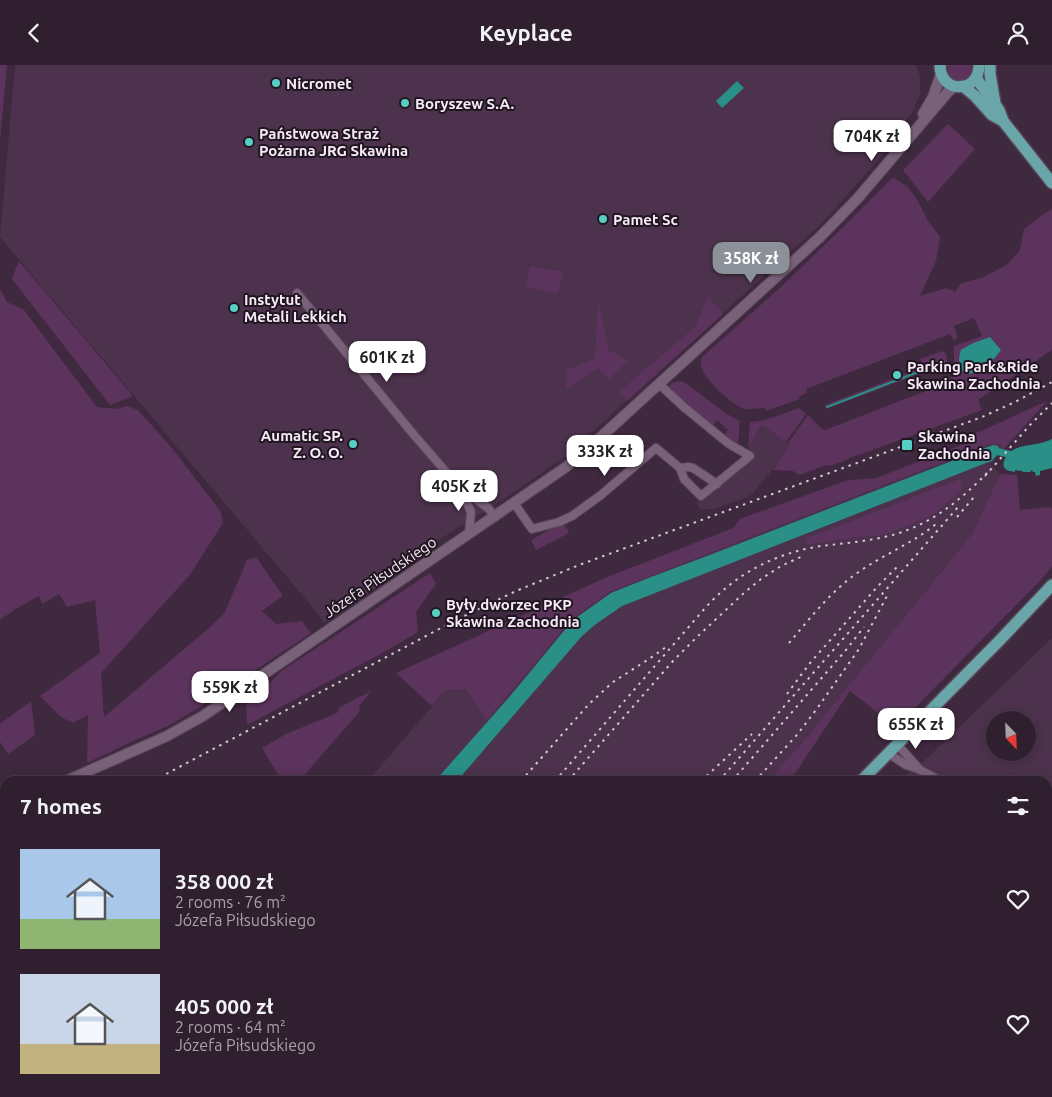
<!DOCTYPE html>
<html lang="en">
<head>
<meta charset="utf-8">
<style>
	body { margin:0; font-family:Ubuntu,sans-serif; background:#372737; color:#f1f3f6; height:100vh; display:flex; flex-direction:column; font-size:19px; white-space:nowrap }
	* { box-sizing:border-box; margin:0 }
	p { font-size:16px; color:#a7a2aa }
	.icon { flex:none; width:28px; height:28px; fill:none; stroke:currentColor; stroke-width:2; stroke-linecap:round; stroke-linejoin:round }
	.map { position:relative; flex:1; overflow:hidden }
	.panel { position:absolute; left:0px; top:711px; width:1052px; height:321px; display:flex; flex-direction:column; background:#2f1f2f; border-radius:15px 15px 0 0; box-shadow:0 2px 12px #0003,0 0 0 1px #4a3d4b }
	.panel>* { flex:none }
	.needle { width:32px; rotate:157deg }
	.tools { position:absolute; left:986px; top:646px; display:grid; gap:10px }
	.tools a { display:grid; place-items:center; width:50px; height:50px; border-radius:50%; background:#2f1f2f; box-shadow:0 2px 12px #0003,0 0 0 1px #4a3d4b; font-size:25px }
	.price { position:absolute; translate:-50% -42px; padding:0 11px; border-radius:10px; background:#fff; color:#222; font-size:16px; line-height:32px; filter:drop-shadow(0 1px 2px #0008) }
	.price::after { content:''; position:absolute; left:50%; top:30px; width:15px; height:11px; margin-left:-8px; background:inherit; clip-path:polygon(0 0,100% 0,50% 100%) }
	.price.selected { background:#8c9099; color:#fff }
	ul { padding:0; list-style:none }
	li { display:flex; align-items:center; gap:15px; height:125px; padding:0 20px }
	li span { display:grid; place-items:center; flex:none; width:140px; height:100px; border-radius:0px; color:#555 }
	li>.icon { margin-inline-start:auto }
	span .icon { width:60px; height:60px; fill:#fffc; stroke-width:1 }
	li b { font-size:21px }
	h2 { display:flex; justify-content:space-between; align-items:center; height:60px; padding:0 20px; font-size:21px }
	header { display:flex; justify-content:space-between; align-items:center; height:65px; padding:0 20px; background:#2f1f2f; font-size:22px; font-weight:700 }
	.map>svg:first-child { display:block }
	.built { fill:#4c324c; fill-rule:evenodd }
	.green { fill:#5b335c }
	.water { fill:#298f87 }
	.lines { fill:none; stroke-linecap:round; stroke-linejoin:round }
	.stream { stroke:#298f87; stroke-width:2 }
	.canal { stroke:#298f87; stroke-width:7 }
	.minor-casing { stroke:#584558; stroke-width:10 }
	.secondary-casing { stroke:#584558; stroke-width:12 }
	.primary-casing { stroke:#584558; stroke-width:14 }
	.minor { stroke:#79617a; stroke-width:8 }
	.secondary { stroke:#79617a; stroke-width:10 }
	.primary { stroke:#6aa6a9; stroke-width:11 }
	.rail { stroke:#d6c6d6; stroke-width:2; stroke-dasharray:2.5 5; stroke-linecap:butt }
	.poi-dot { fill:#56cec3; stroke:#201620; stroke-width:2 }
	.labels { text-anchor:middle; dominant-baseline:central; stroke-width:4; stroke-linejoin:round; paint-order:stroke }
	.poi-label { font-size:15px; font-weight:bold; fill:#f8eaf8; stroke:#201620; text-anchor:start }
	.street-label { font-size:15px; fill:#f8eaf8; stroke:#201620 }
</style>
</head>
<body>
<header><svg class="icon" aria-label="back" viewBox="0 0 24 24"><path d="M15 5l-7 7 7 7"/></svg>Keyplace<svg class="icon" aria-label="person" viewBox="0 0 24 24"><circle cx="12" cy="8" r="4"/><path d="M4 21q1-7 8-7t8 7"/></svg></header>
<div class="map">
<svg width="1052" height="1032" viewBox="0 0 1052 1032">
	<rect width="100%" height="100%" fill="#3f293f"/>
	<g class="built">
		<polygon points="15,0 916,0 920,11 920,29 912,48 882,83 885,87 823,157 566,391 515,427 415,490 403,504 324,558 314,544 0,172"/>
		<polygon points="762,360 789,379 779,397 753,428 748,432 715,444 701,444 696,438 754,389 748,383"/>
		<polygon points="990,379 1000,379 1003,385 990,399 1000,409 972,469 802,678 767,716 368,716 445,626 466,624 486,655 571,555 610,527"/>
		<path d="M1052 573V1032H1026L1021 1028H1048V716H899L925 695ZM995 655H1028V688H995Z"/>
		<polygon points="5,884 5,1028 591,1028 587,1032 0,1032 0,890"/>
	</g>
	<g class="green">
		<polygon points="0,0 7,0 0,76"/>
		<path d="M947 0H975C974 3 973 6 972 8 964 22 947 16 947 0Z"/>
		<polygon points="948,59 975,84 928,137 903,105"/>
		<path d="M893 112 908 122 918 136 928 156 940 172 936 196 920 231 946 223 955 227 960 219 984 212 1008 199 1020 185 1024 164 1042 150 1052 144V285L978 335 982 345 878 383H877L870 386 847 394V395L830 401 829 400H826L800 410 793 406 773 405 779 397 789 379 788 378 808 350 822 364 825 365 949 317 948 314 952 312 954 309V281L982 271 974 253 954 261 958 272 954 276 950 269 806 324 807 328 799 331 800 334 766 346 765 343C758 343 751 345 745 344 733 341 702 313 701 300 700 297 701 295 702 292L782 221 842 163Z"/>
		<polygon points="19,196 133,331 110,340 12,214"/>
		<polygon points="530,201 563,207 558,229 526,222"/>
		<polygon points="0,224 7,237 24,245 97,342 116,344 127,341 138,345 172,383 221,447 223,458 189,511 101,608 104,652 210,562 224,549 247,495 256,492 283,531 262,546 276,559 302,556 311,568 203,640 168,661 133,676 87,698 88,650 73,658 61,652 40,631 100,588 95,535 67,542 59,529 42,539 39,531 14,545 0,555"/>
		<polygon points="708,231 723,249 627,336 619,327 696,261"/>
		<polygon points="598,234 609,287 615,287 627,296 609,314 598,303 565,326 567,305 595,293"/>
		<path d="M942 286C947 288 947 292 947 297L945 299 826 344 825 340 923 302 920 294Z"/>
		<path d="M678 316 684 317 727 349 740 356C738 365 741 369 737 378H732L723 371 728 365 717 355 712 361 667 323 672 318Z"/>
		<polygon points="1047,336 1003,385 1000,379 990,379 610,527 571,555 486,656 466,624 445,626 432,641 396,608 605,513 733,463 740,454 848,415 876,413 964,379 961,375"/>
		<path d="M799 343 806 349 786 377 762 360 748 383 750 357C768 356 782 349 799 343Z"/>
		<polygon points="1000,409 1017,410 1020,445 1050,442 1052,444 1052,501 1041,515 896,662 850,626 790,716 767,716 802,678 972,469"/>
		<polygon points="960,414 963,424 937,447 917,457 883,470 850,473 807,480 805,474"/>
		<polygon points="563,457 569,468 536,485 531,475"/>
		<polygon points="430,508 436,519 416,547 418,567 386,586 247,660 246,634 267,621 280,607"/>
		<polygon points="371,626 366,633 359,641 360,646 299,716 282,716 262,683 286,669 337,648 340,642"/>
		<polygon points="31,636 35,670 8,689 0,677 0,659"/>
		<polygon points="672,1028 969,1028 975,1032 673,1032"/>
	</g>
	<g class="water">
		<polygon points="737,16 744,23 722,43 716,36"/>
		<path d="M990 272 1001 285C992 297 981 309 965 309 958 302 958 293 961 285L971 279Z"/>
		<path d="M1052 374V403L1040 406V410L1036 411 1035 407H1033L1032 405 1030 407H1023L1022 406 1015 405V407C1010 406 1006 406 1004 402 1001 395 1011 385 1017 383 1028 379 1040 380 1052 374Z"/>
		<polygon points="993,380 998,381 1000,386 992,396 986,398 622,541 596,559 582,571 457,716 435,716 511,630 573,555 611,528 651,512 707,491"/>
	</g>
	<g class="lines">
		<g class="stream">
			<polyline points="827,342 944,297"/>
			<polyline points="726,1032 727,1028"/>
		</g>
		<polyline class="canal" points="991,385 1017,391"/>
		<defs>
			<g id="minor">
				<polyline points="297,228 414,370 460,423 480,437 488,443 495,452"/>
				<polyline points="680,403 689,402 693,403 717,419"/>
				<polyline points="460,423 471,447 469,469"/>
				<polyline points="514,438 532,464 559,457 572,451 601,430 656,383 680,403 684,414 701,431 750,391 729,379 685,343 659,319"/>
				<polyline points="897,679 920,705 941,716"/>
				<polyline points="888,688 906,700 918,704"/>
				<polyline points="1048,777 1052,780"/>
			</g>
			<g id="secondary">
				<polyline points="923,49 933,32 941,9"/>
				<polyline points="66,716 167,671 203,651 566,402 603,370 820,172 858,133 948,27 955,21"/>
				<polyline points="0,746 5,744"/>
			</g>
			<g id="primary">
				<path d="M940 0C940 29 979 29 979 0"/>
				<polyline points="990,0 990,9 995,38"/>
				<polyline points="976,13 999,45 1003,56 1052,118"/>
				<polyline points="963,21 975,31 992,50 1003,56"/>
				<polyline points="861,716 1000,575 1052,520"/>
				<polyline points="606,1032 610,1028"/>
			</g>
		</defs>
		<use href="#minor" class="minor-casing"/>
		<use href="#secondary" class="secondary-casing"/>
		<use href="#primary" class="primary-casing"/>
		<use href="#minor" class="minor"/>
		<use href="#secondary" class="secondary"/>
		<use href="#primary" class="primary"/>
		<g class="rail">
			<polyline points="985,411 1030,360 1052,338"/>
			<polyline points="957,452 974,432"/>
			<path d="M789 578C811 552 832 525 860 506 885 489 913 478 936 459"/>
			<polyline points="787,629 810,598 878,521 900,499"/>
			<polyline points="153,716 458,554 516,526 579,500 982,352 1015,337 1052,317"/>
			<polyline points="521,716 589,639 613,617 649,594 666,582"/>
			<path d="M555 716 706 542C737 508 776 488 821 481 846 478 872 476 896 469 933 458 963 433 989 406"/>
			<polyline points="568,716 673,596 698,571 745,527 761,514 781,501 805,490"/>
			<polyline points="701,716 752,669"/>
			<polyline points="719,716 959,441"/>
			<polyline points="732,716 846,585 864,562"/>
			<polyline points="755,716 796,671 816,645 859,584 888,529"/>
			<polyline points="0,802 5,800"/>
			<polyline points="83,1032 87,1028"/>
			<polyline points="347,1032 351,1028"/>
			<polyline points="445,1032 449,1028"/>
			<polyline points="459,1032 464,1028"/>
		</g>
	</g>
	<g class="poi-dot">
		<circle cx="276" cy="18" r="5"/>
		<circle cx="405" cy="38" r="5"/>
		<circle cx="249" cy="77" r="5"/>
		<circle cx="603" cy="154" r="5"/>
		<circle cx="234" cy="243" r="5"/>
		<circle cx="897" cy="310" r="5"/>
		<circle cx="353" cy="379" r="5"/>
		<rect x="901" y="374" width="12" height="12" rx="2.5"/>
		<circle cx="436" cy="548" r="5"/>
	</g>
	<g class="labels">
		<g class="poi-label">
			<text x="286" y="18">Nicromet</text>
			<text x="415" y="38">Boryszew S.A.</text>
			<text x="259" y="68">Państwowa Straż<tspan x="259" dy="17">Pożarna JRG Skawina</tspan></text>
			<text x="613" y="154">Pamet Sc</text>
			<text x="244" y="234">Instytut<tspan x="244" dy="17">Metali Lekkich</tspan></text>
			<text x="907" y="301">Parking Park&amp;Ride<tspan x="907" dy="17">Skawina Zachodnia</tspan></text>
			<text x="343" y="370" text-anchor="end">Aumatic SP.<tspan x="343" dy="17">Z. O. O.</tspan></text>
			<text x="918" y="371">Skawina<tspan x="918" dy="17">Zachodnia</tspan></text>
			<text x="446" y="539">Były dworzec PKP<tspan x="446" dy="17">Skawina Zachodnia</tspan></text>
		</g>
		<g class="street-label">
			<text transform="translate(380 512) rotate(-34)">Józefa Piłsudskiego</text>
		</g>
	</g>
</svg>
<div class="tools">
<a><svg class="needle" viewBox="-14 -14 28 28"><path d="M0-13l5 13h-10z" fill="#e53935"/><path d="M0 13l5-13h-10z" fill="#a7a2aa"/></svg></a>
</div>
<b class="price" style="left:872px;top:97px">704K zł</b>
<b class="price selected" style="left:751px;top:219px">358K zł</b>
<b class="price" style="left:387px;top:318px">601K zł</b>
<b class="price" style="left:605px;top:412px">333K zł</b>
<b class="price" style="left:459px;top:447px">405K zł</b>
<b class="price" style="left:230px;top:648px">559K zł</b>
<b class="price" style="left:916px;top:685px">655K zł</b>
<section class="panel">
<h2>7 homes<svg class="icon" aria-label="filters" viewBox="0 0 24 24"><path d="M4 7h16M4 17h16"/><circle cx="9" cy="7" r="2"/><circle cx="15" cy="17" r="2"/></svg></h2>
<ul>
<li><span style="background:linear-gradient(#a9c7e8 70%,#8fb573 0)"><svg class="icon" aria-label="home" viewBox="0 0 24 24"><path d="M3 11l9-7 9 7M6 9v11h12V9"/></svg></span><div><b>358 000 zł</b><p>2 rooms · 76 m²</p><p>Józefa Piłsudskiego</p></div><svg class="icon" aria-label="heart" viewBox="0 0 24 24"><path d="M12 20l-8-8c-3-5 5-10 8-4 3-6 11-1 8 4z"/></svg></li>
<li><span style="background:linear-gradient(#c9d6e8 70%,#c2b280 0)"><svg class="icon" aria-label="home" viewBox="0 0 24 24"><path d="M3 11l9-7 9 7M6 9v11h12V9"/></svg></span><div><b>405 000 zł</b><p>2 rooms · 64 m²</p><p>Józefa Piłsudskiego</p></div><svg class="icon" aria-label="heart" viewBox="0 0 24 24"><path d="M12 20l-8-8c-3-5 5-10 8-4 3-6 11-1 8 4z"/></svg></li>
</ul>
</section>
</div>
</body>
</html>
